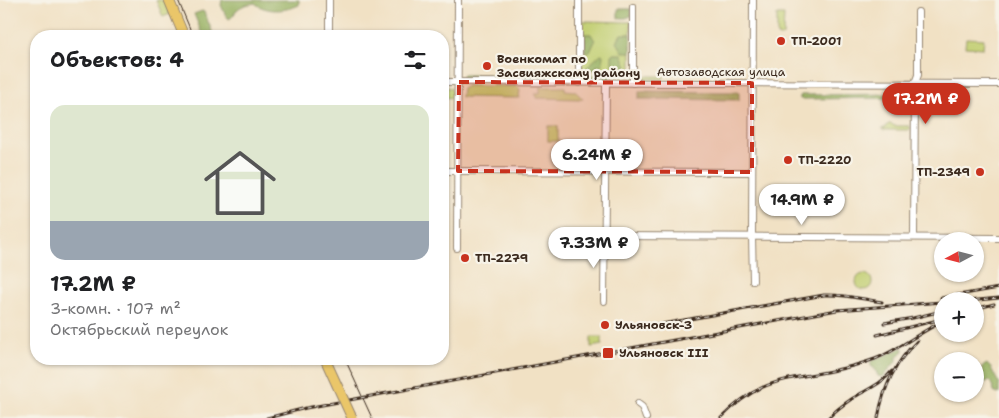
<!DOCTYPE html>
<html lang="ru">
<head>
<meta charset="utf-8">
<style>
	body { margin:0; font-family:"Shantell Sans",sans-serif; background:#f6f6f6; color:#202124; height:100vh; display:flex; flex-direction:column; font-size:19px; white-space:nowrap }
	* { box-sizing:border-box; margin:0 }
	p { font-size:16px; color:#757577 }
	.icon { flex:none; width:28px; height:28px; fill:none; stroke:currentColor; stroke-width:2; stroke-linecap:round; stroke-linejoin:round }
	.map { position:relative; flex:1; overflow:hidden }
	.details { position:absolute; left:30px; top:30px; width:419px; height:335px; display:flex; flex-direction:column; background:#fff; border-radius:20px; box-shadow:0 1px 4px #0004 }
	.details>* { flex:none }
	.needle { width:32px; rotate:263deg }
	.fabs { position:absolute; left:934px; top:232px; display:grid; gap:10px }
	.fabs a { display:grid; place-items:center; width:50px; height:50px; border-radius:50%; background:#fff; box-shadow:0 1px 4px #0004; font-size:25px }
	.price { position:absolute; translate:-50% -42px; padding:0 11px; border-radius:18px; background:#fff; color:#222; font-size:16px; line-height:32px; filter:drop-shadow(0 1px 2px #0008) }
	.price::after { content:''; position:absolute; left:50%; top:30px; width:15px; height:11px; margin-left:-8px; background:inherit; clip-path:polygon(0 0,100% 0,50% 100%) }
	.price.on { background:#c8321e; color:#fff }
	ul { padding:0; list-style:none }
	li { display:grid; align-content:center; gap:10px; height:265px; padding:0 20px }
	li+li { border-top:1px solid #e0e0e0 }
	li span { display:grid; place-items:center; height:155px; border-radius:15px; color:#555 }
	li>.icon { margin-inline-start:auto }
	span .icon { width:90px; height:90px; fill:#fffc; stroke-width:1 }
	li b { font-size:21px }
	h2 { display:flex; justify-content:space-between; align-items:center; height:60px; padding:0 20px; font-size:21px }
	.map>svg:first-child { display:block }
	.green { fill:#c1ce70; stroke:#7e7c47 }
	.forest { fill:#98b162; stroke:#6a6e40 }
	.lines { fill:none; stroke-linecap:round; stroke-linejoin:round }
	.minor-casing { stroke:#968671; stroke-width:8 }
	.major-casing { stroke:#968671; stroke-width:11 }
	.minor { stroke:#fff; stroke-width:6 }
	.major { stroke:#eac669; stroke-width:9 }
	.tram { stroke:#3b2a1e; stroke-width:1 }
	.rail-casing { stroke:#3b2a1e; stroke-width:3 }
	.rail { stroke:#f7f3e8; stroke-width:1; stroke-dasharray:4; stroke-linecap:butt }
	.major-bridge-casing { stroke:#968671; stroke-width:11; stroke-linecap:butt }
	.major-bridge { stroke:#eac669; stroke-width:9 }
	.marked { fill:#c8321e; fill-opacity:0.2; stroke:#c8321e; stroke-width:4; stroke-dasharray:10 6; stroke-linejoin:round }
	.poi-dot { fill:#c8321e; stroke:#f7f3e8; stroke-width:2 }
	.labels { text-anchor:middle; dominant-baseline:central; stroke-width:4.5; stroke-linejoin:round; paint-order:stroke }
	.poi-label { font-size:12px; font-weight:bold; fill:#3b2a1e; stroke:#f7f3e8; text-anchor:start }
	.street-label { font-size:12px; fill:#3b2a1e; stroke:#f7f3e8 }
</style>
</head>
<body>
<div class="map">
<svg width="999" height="418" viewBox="0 0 999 418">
	<rect width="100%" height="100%" fill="#f7f3e8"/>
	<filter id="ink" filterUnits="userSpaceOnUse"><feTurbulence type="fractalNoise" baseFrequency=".02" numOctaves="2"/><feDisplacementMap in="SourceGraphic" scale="10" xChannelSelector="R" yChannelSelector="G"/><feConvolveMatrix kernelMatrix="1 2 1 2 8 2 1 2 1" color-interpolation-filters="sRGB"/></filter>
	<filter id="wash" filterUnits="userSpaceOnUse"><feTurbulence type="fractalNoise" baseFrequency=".0096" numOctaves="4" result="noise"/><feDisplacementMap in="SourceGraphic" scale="20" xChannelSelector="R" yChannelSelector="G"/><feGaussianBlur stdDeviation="1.12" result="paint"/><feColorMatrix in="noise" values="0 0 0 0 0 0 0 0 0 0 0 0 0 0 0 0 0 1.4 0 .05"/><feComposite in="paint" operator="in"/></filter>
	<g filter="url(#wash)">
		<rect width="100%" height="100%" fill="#f1e1c4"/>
		<g class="green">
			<polygon points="156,0 164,0 170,14 163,17"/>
			<polygon points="777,15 784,15 783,36 777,36"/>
			<polygon points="582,21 631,22 631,71 582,70 582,57 585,56 585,39 582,38"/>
			<polygon points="966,38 984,39 983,48 965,47"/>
			<polygon points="635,76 664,76 664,78 662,79 639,79 635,78"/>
			<polygon points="467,86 517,86 520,89 519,98 461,97 462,89"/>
			<polygon points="443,87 448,87 448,88 451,88 453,98 443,97"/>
			<polygon points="540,87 565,87 565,90 575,91 583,99 536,98 536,93 540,93"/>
			<polygon points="889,124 892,124 894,126 909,126 911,128 909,130 883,130 883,128 886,128 887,125"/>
			<rect x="548" y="126" width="10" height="15"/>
			<circle cx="864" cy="282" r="8"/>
			<polygon points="591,337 602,337 602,345 591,347"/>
		</g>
		<g class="forest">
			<path d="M222 0H299V5C286 11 266 13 255 3 250 4 242 5 238 9 233 13 236 15 229 19L225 14 221 5Z"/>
			<polygon points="618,9 631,9 631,16 626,18 618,18"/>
			<polygon points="202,11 204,12 214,36 203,36 194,14"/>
			<polygon points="582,34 591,34 595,41 590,52 585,52 585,39 582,38"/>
			<polygon points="621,34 631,34 631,52 623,52 617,42"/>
			<polygon points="601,54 602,54 603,56 602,66 596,66 596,69 585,69"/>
			<polygon points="612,54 622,54 628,70 617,70 617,66 612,66"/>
			<polygon points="462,75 544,75 543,78 462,78"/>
			<path d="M582 75H611L610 79C602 79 588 82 582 75Z"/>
			<polygon points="639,91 739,92 739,100 639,99"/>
			<polygon points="910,94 910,98 800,99 800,95"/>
			<polygon points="901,348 903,348 904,351 897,356 897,360 883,377 878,376 875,369 871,366 871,361 883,357"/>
			<path d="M987 364 991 368 997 380 999 382V394L995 393 991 383 989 381 982 383 975 388V380C983 374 982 378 982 367Z"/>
		</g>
	</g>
	<g filter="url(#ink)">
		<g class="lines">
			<defs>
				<g id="minor">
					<polyline points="579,0 579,83"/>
					<polyline points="753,0 752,236 753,281"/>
					<polyline points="633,7 633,83"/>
					<polyline points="329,36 329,0"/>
					<polyline points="442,82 999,84"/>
					<polyline points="442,171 752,172"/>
					<polyline points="605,236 999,238"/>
					<polyline points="914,237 915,83 918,75 918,12"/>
					<polyline points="457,248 458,0"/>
					<polyline points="604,301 606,83"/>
					<polyline points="638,404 642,407 646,418"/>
				</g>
				<polyline id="major" points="169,0 184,36"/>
			</defs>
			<use href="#minor" class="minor-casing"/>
			<use href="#major" class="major-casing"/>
			<use href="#minor" class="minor"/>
			<use href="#major" class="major"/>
			<g class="tram">
				<polyline points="178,0 193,36"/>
				<polyline points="345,359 372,418"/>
			</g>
			<defs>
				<g id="rail">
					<polyline points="941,298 999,288"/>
					<polyline points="968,301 999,298"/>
					<polyline points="975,309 994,304"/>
					<polyline points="884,323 913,318 942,311"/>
					<path d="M656 325 824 295C844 294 862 299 882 302"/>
					<polyline points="877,335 938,320"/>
					<polyline points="267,418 306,408 837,310 942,302"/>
					<path d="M721 418C733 406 746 395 761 388 783 378 807 376 831 371 846 368 861 364 875 359 899 350 919 332 942 322"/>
					<path d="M828 418C835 411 844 404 853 398 866 390 882 384 892 371"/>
					<path d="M878 418C883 389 896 361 917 341"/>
				</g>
			</defs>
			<use href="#rail" class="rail-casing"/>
			<use href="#rail" class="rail"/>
			<defs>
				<polyline id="major-bridge" points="325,359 352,418"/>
			</defs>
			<use href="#major-bridge" class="major-bridge-casing"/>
			<use href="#major-bridge" class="major-bridge"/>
		</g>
	</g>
	<path class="marked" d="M459 82 752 83V172L458 171Z"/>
	<g class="poi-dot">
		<circle cx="781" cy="41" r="5"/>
		<circle cx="487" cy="66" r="5"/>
		<circle cx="788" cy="160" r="5"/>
		<circle cx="980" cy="172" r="5"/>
		<circle cx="465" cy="258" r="5"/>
		<circle cx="605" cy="325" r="5"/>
		<rect x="602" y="347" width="12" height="12" rx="2.5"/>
	</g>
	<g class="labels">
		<g class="poi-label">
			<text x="791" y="41">ТП-2001</text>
			<text x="497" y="59">Военкомат по<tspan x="497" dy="14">Засвияжскому району</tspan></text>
			<text x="798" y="160">ТП-2220</text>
			<text x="970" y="172" text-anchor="end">ТП-2349</text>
			<text x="475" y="258">ТП-2279</text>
			<text x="615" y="325">Ульяновск-3</text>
			<text x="619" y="353">Ульяновск III</text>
		</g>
		<g class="street-label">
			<text x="721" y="72">Автозаводская улица</text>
		</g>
	</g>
</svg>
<div class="fabs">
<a><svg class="needle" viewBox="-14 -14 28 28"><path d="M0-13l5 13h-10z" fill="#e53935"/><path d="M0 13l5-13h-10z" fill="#757577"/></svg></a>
<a>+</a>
<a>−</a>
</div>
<b class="price on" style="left:926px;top:125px">17.2M ₽</b>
<b class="price" style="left:597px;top:181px">6.24M ₽</b>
<b class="price" style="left:802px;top:226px">14.9M ₽</b>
<b class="price" style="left:594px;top:269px">7.33M ₽</b>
<section class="details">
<h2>Объектов: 4<svg class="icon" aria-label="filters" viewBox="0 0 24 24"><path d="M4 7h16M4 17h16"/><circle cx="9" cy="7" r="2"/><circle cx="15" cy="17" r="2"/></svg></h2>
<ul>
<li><span style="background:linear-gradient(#dfe7d0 75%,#9aa5b1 0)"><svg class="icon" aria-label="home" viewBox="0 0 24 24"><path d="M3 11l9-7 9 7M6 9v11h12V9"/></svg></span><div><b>17.2M ₽</b><p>3-комн. · 107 m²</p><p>Октябрьский переулок</p></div></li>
</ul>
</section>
</div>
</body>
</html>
